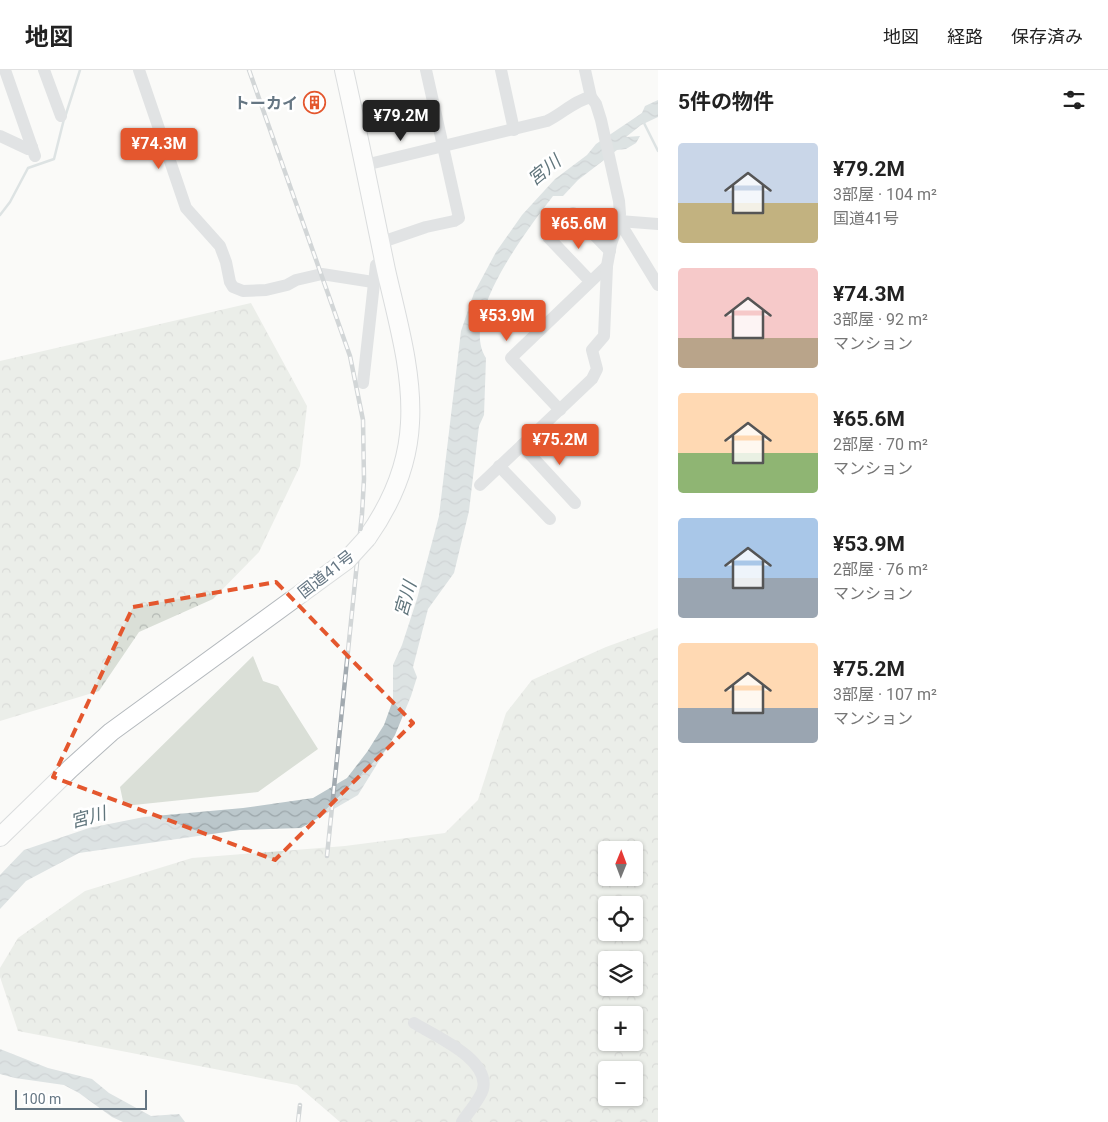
<!DOCTYPE html>
<html lang="ja">
<head>
<meta charset="utf-8">
<style>
	body { margin:0; font-family:Roboto,"Noto Sans JP",sans-serif; background:#f2f2f2; color:#222; height:100vh; display:flex; flex-direction:column; font-size:19px; white-space:nowrap }
	* { box-sizing:border-box; margin:0 }
	p { font-size:16px; color:#767676 }
	.icon { flex:none; width:28px; height:28px; fill:none; stroke:currentColor; stroke-width:2; stroke-linecap:round; stroke-linejoin:round }
	.map { position:relative; flex:1; overflow:hidden }
	.panel { display:flex; flex-direction:column; background:#fff; width:450px }
	.panel>* { flex:none }
	.needle { width:32px; rotate:1deg }
	.buttons { position:absolute; left:598px; top:771px; display:grid; gap:10px }
	.buttons a { display:grid; place-items:center; width:45px; height:45px; border-radius:5px; background:#fff; box-shadow:0 1px 4px #0004; font-size:25px }
	.scale { position:absolute; left:15px; bottom:12px; width:132px; box-sizing:border-box; padding-left:5px; border:2px solid #657683; border-top:0; font-size:14px; line-height:18px; white-space:nowrap; color:#657683; -webkit-text-stroke:4px #fff; paint-order:stroke }
	.price { position:absolute; translate:-50% -42px; padding:0 11px; border-radius:5px; background:#e4572e; color:#fff; font-size:16px; line-height:32px; filter:drop-shadow(0 1px 2px #0008) }
	.price::after { content:''; position:absolute; left:50%; top:30px; width:15px; height:11px; margin-left:-8px; background:inherit; clip-path:polygon(0 0,100% 0,50% 100%) }
	.price.selected { background:#222; color:#fff }
	ul { padding:0; list-style:none }
	li { display:flex; align-items:center; gap:15px; height:125px; padding:0 20px }
	li span { display:grid; place-items:center; flex:none; width:140px; height:100px; border-radius:5px; color:#555 }
	li>.icon { margin-inline-start:auto }
	span .icon { width:60px; height:60px; fill:#fffc; stroke-width:1 }
	li b { font-size:21px }
	h2 { display:flex; justify-content:space-between; align-items:center; height:60px; padding:0 20px; font-size:21px }
	header { display:flex; align-items:center; gap:30px; box-sizing:border-box; height:70px; padding:0 25px; background:#fff; border-bottom:1px solid #e0e0e0 }
	header strong { font-size:24px }
	nav { display:flex; gap:28px; margin-inline-start:auto; font-size:18px }
	main { display:flex; flex:1; min-height:0 }
	.map>svg:first-child { display:block }
	.grass { fill:#dadfd7 }
	.forest { fill:url(#forest-crowns); fill-rule:evenodd }
	.water { fill:url(#water-waves) }
	.lines { fill:none; stroke-linecap:round; stroke-linejoin:round }
	.stream { stroke:#bbc7cb; stroke-width:2.5 }
	.highway-casing { stroke:#b4b9bd; stroke-width:20 }
	.minor { stroke:#c3c8cc; stroke-width:12 }
	.highway { stroke:#fff; stroke-width:18 }
	.rail-casing { stroke:#a2aab0; stroke-width:4.5 }
	.rail { stroke:#fff; stroke-width:2.5; stroke-dasharray:8; stroke-linecap:butt }
	.highway-bridge-casing { stroke:#b4b9bd; stroke-width:20; stroke-linecap:butt }
	.highway-bridge { stroke:#fff; stroke-width:18 }
	.marked { fill:none; stroke:#e4572e; stroke-width:4; stroke-dasharray:10 6; stroke-linejoin:round }
	.labels { text-anchor:middle; dominant-baseline:central; stroke-width:5; stroke-linejoin:round; paint-order:stroke }
	.poi-label { font-size:16px; font-weight:bold; fill:#657683; stroke:#fff; text-anchor:end }
	.street-label { font-size:16px; fill:#657683; stroke:#fff }
	.water-label { font-size:18px; font-style:italic; fill:#60757c; stroke:#fff }
</style>
</head>
<body>
<header>
<strong>地図</strong>
<nav><a>地図</a><a>経路</a><a>保存済み</a></nav>
</header>
<main>
<div class="map">
<svg width="658" height="1052" viewBox="0 0 658 1052">
	<defs>
		<pattern id="forest-crowns" width="20" height="18" patternUnits="userSpaceOnUse" patternTransform="scale(1.25)"><rect width="20" height="18" fill="#dadfd7"/><path d="M2 6a3 3 0 1 1 6 0M12 15a3 3 0 1 1 6 0" fill="none" stroke="#b4b9b4"/></pattern>
		<pattern id="water-waves" width="16" height="10" patternUnits="userSpaceOnUse" patternTransform="scale(1.25)"><rect width="16" height="10" fill="#bbc7cb"/><path d="M0 5q4-4 8 0t8 0" fill="none" stroke="#9ca6aa"/></pattern>
	</defs>
	<rect width="100%" height="100%" fill="#fafaf8"/>
	<polygon class="grass" points="253,586 263,611 278,616 318,679 258,722 124,736 120,717"/>
	<g class="forest">
		<polygon points="251,233 307,336 300,396 259,482 213,529 139,562 99,621 0,651 0,291"/>
		<path d="M658 558V1052H340L297 1015 18 961 0 907V898L18 868 85 821 192 788 345 776 445 763 478 730 506 643 532 610 606 577ZM606 780H634V808H606ZM606 835H634V862H606ZM606 890H634V918H606ZM606 945H634V972H606ZM606 1000H634V1028H606Z"/>
	</g>
	<g class="water">
		<path d="M658 30V47L641 55 626 67 640 66 636 73 626 79 617 80 578 110 563 126H553C528 159 459 247 486 288L484 345 479 356 469 441 454 503 428 539 413 597 417 607 411 626 395 665 358 725 301 758 240 760 79 783 26 811 0 839V805L24 780 89 758 144 747 243 738 313 728 347 708 367 682 384 655 393 630V595L402 575 417 529 439 446 461 261 474 223 496 182 522 145 555 109 587 85 596 74 642 43 645 36Z"/>
		<polygon points="0,979 48,998 92,1009 109,1023 151,1046 179,1044 185,1052 123,1052 112,1047 79,1023 64,1015 15,1008 0,1004"/>
	</g>
	<g class="lines">
		<g class="stream">
			<polyline points="66,44 80,0"/>
			<polyline points="643,51 658,81"/>
			<polyline points="0,145 10,132 28,98 54,89 64,49"/>
		</g>
		<defs>
			<g id="highway">
				<path d="M344 0C359 67 372 133 386 200 397 249 413 302 410 353 408 395 391 434 367 468"/>
				<polyline points="0,767 70,699 111,662 347,490"/>
			</g>
		</defs>
		<use href="#highway" class="highway-casing"/>
		<g class="minor">
			<polyline points="5,0 35,86"/>
			<polyline points="44,0 61,46"/>
			<polyline points="139,0 186,138 220,176 226,192 230,212 233,217 243,221 266,220 287,215 296,210 322,204 373,212"/>
			<polyline points="501,0 514,60"/>
			<polyline points="0,66 28,79 32,77"/>
			<path d="M365 95 547 51C562 44 575 30 591 27"/>
			<polyline points="573,143 610,181"/>
			<polyline points="619,151 658,215"/>
			<polyline points="619,151 658,154"/>
			<polyline points="548,167 590,211"/>
			<polyline points="388,170 426,157 454,151 459,148 426,0"/>
			<polyline points="363,313 376,195 384,189"/>
			<polyline points="560,340 511,288 607,196"/>
			<polyline points="523,374 526,380 575,433"/>
			<polyline points="499,396 550,449"/>
			<polyline points="480,415 592,309 597,299 592,280 604,266 607,196 611,174 619,151 620,144 619,131 601,50 596,34 591,27 585,0"/>
			<path d="M414 953C435 966 490 989 483 1019 481 1028 467 1044 462 1052"/>
		</g>
		<use href="#highway" class="highway"/>
		<defs>
			<g id="rail">
				<polyline points="249,0 350,286 363,350 364,409 362,444 327,786"/>
				<polyline points="298,1052 300,1035"/>
			</g>
		</defs>
		<use href="#rail" class="rail-casing"/>
		<use href="#rail" class="rail"/>
		<defs>
			<polyline id="highway-bridge" points="347,490 367,468"/>
		</defs>
		<use href="#highway-bridge" class="highway-bridge-casing"/>
		<use href="#highway-bridge" class="highway-bridge"/>
	</g>
	<path d="M0 0H658V1052H0ZM276 512 413 653 275 790 53 707 133 537Z" fill="#fafaf8" fill-opacity=".55" fill-rule="evenodd"/>
	<path class="marked" d="M276 512 413 653 275 790 53 707 133 537Z"/>
	<defs>
		<symbol id="building-ring" viewBox="-11 -11 22 22"><circle r="9.5" fill="#fff" stroke="#e4572e" stroke-width="1.5"/><path d="M-4-6H4V6H1V3H-1V6H-4ZM-2.5-4.3h1.7v1.8h-1.7ZM.8-4.3h1.7v1.8H.8ZM-2.5-1h1.7V.8h-1.7ZM.8-1h1.7V.8H.8Z" fill="#e4572e"/></symbol>
	</defs>
	<g fill-rule="evenodd">
		<use href="#building-ring" x="302" y="20" width="25" height="25"/>
	</g>
	<g class="labels">
		<g class="poi-label">
			<text x="298" y="33">トーカイ</text>
		</g>
		<g class="street-label">
			<text transform="translate(326 504) rotate(-38)">国道41号</text>
		</g>
		<g class="water-label">
			<text transform="translate(544 100) rotate(-39)">宮川</text>
			<text transform="translate(405 529) rotate(-74)">宮川</text>
			<text transform="translate(88 747) rotate(-15)">宮川</text>
		</g>
	</g>
</svg>
<div class="buttons">
<a><svg class="needle" viewBox="-14 -14 28 28"><path d="M0-13l5 13h-10z" fill="#e53935"/><path d="M0 13l5-13h-10z" fill="#767676"/></svg></a>
<a><svg class="icon" aria-label="locate" viewBox="0 0 24 24"><circle cx="12" cy="12" r="6"/><path d="M12 2v4M12 18v4M2 12h4M18 12h4"/></svg></a>
<a><svg class="icon" aria-label="layers" viewBox="0 0 24 24"><path d="M12 4l9 5-9 5-9-5zM3 14l9 5 9-5"/></svg></a>
<a>+</a>
<a>−</a>
</div>
<div class="scale">100 m</div>
<b class="price selected" style="left:401px;top:72px">¥79.2M</b>
<b class="price" style="left:159px;top:100px">¥74.3M</b>
<b class="price" style="left:579px;top:180px">¥65.6M</b>
<b class="price" style="left:507px;top:272px">¥53.9M</b>
<b class="price" style="left:560px;top:396px">¥75.2M</b>
</div>
<section class="panel">
<h2>5件の物件<svg class="icon" aria-label="filters" viewBox="0 0 24 24"><path d="M4 7h16M4 17h16"/><circle cx="9" cy="7" r="2"/><circle cx="15" cy="17" r="2"/></svg></h2>
<ul>
<li><span style="background:linear-gradient(#c9d6e8 60%,#c2b280 0)"><svg class="icon" aria-label="home" viewBox="0 0 24 24"><path d="M3 11l9-7 9 7M6 9v11h12V9"/></svg></span><div><b>¥79.2M</b><p>3部屋 · 104 m²</p><p>国道41号</p></div></li>
<li><span style="background:linear-gradient(#f6c9c9 70%,#b9a48a 0)"><svg class="icon" aria-label="home" viewBox="0 0 24 24"><path d="M3 11l9-7 9 7M6 9v11h12V9"/></svg></span><div><b>¥74.3M</b><p>3部屋 · 92 m²</p><p>マンション</p></div></li>
<li><span style="background:linear-gradient(#ffd9b3 60%,#8fb573 0)"><svg class="icon" aria-label="home" viewBox="0 0 24 24"><path d="M3 11l9-7 9 7M6 9v11h12V9"/></svg></span><div><b>¥65.6M</b><p>2部屋 · 70 m²</p><p>マンション</p></div></li>
<li><span style="background:linear-gradient(#a9c7e8 60%,#9aa5b1 0)"><svg class="icon" aria-label="home" viewBox="0 0 24 24"><path d="M3 11l9-7 9 7M6 9v11h12V9"/></svg></span><div><b>¥53.9M</b><p>2部屋 · 76 m²</p><p>マンション</p></div></li>
<li><span style="background:linear-gradient(#ffd9b3 65%,#9aa5b1 0)"><svg class="icon" aria-label="home" viewBox="0 0 24 24"><path d="M3 11l9-7 9 7M6 9v11h12V9"/></svg></span><div><b>¥75.2M</b><p>3部屋 · 107 m²</p><p>マンション</p></div></li>
</ul>
</section>
</main>
</body>
</html>
